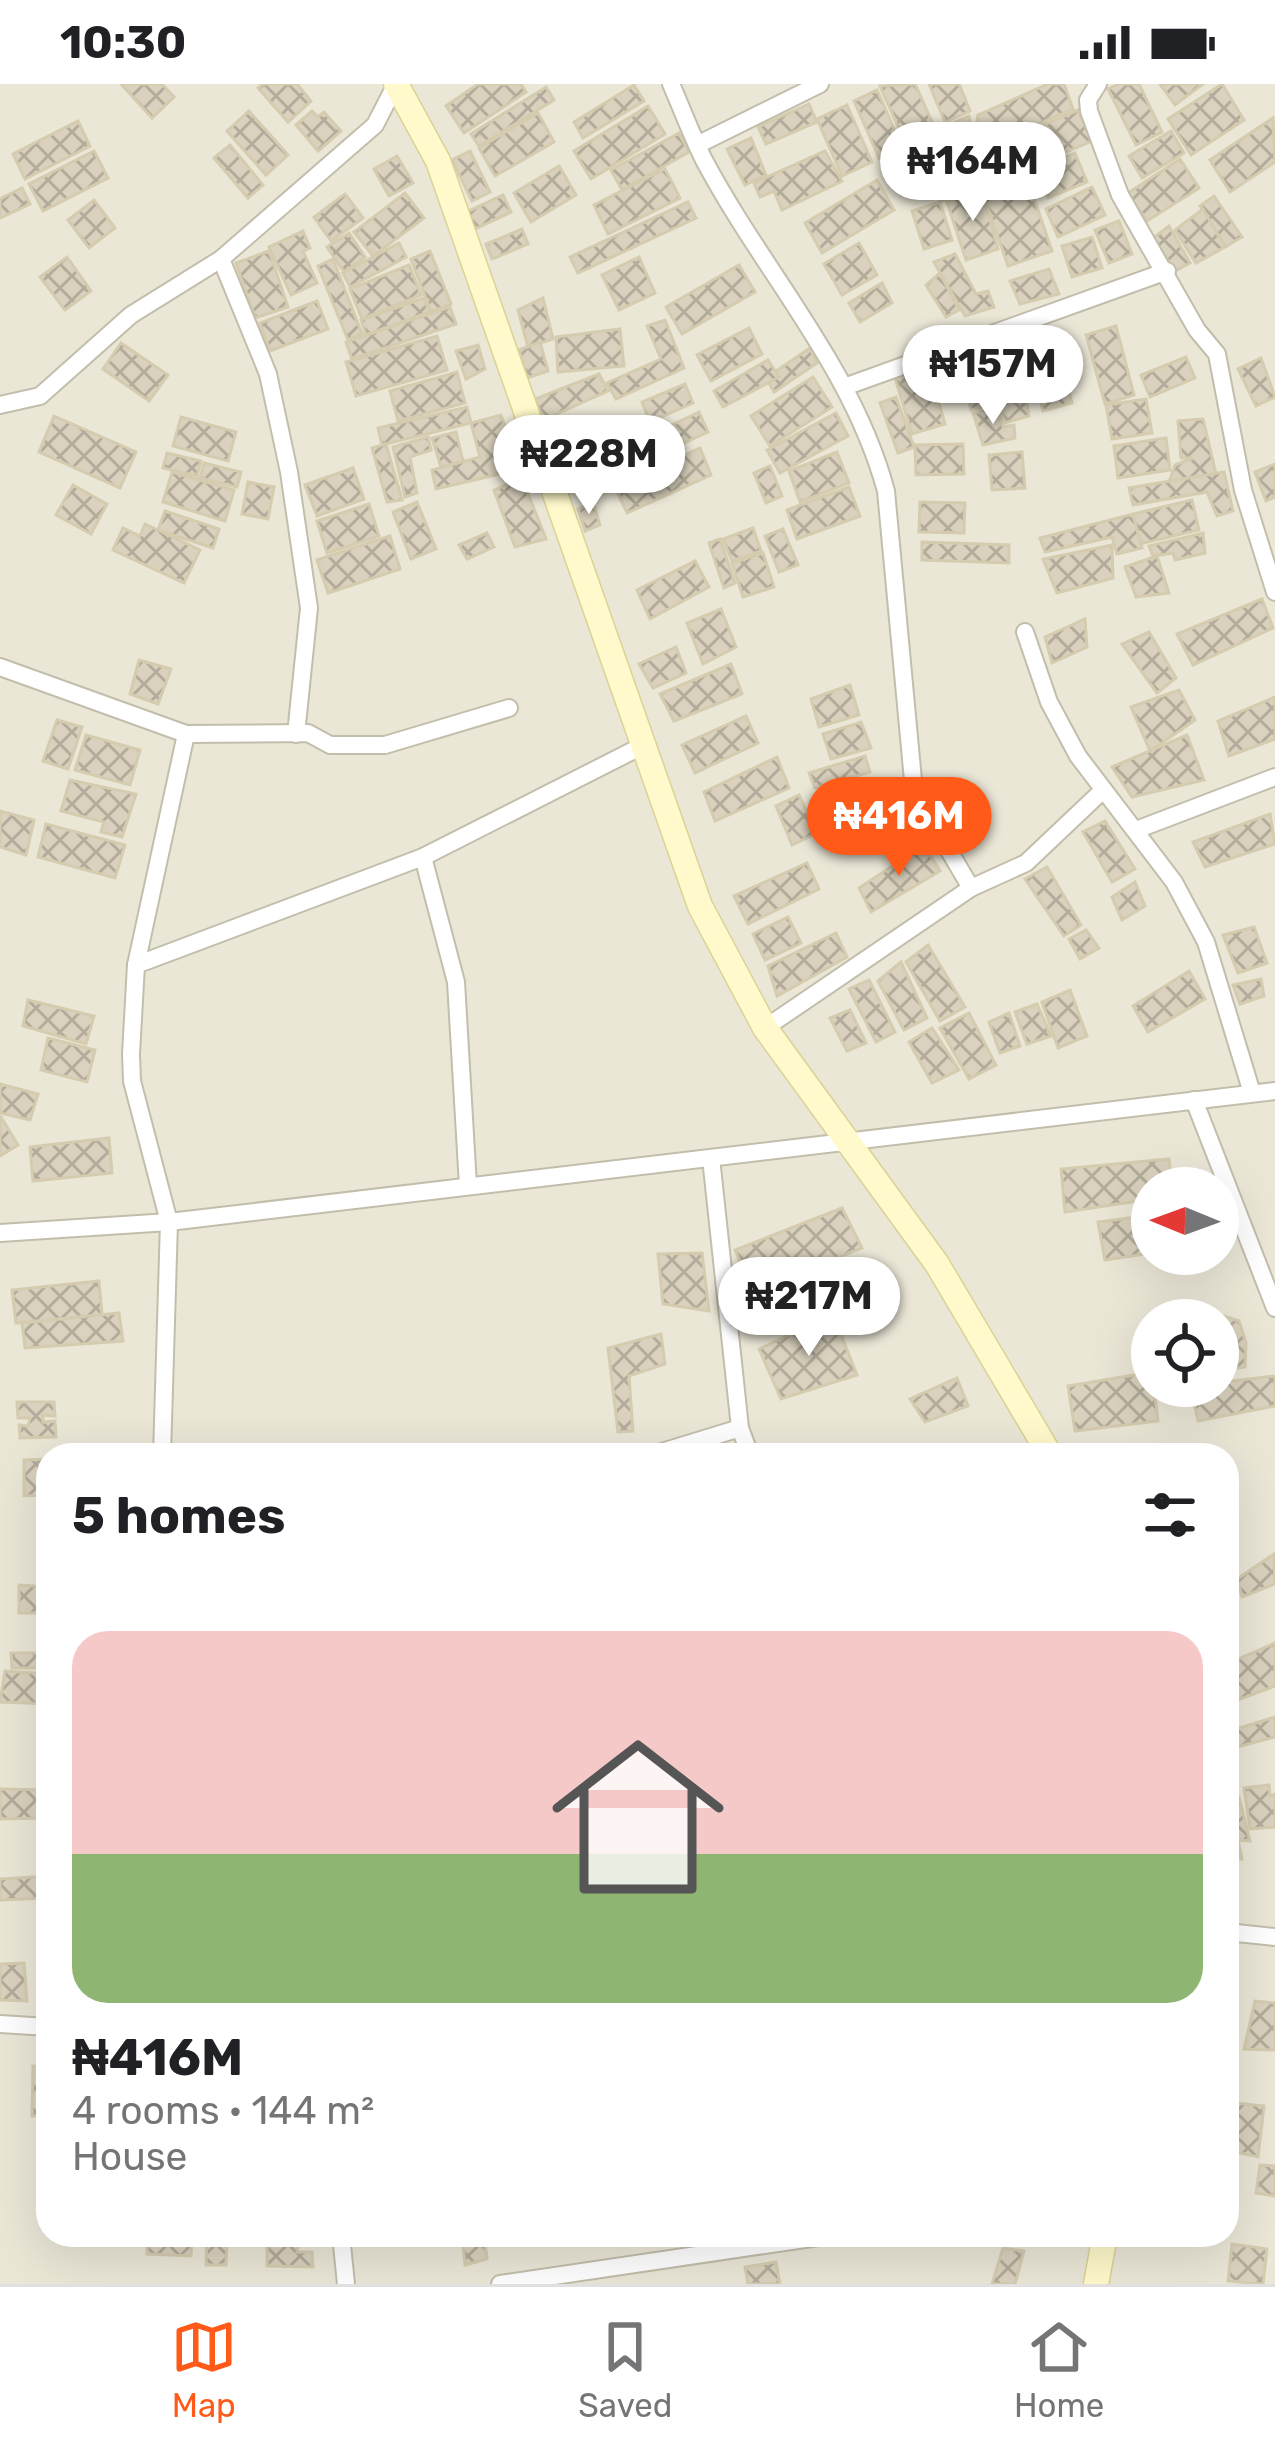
<!DOCTYPE html>
<html lang="en">
<head>
<meta charset="utf-8">
<style>
	body { margin:0; font-family:Rubik,sans-serif; background:#f2f2f2; color:#202124; height:100vh; display:flex; flex-direction:column; font-size:45px; white-space:nowrap }
	* { box-sizing:border-box; margin:0 }
	p { font-size:39px; color:#757577 }
	.icon { flex:none; width:66px; height:66px; fill:none; stroke:currentColor; stroke-width:2; stroke-linecap:round; stroke-linejoin:round }
	.map { position:relative; flex:1; overflow:hidden }
	.side { position:absolute; left:36px; top:1359px; width:1203px; height:804px; display:flex; flex-direction:column; background:#fff; border-radius:36px; box-shadow:0 12px 48px #0002 }
	.side>* { flex:none }
	.needle { width:78px; rotate:271deg }
	.fabs { position:absolute; left:1131px; top:1083px; display:grid; gap:24px }
	.fabs a { display:grid; place-items:center; width:108px; height:108px; border-radius:50%; background:#fff; box-shadow:0 12px 48px #0002; font-size:60px }
	.price { position:absolute; translate:-50% -102px; padding:0 27px; border-radius:42px; background:#fff; color:#222; font-size:39px; line-height:78px; filter:drop-shadow(0 3px 6px #0008) }
	.price::after { content:''; position:absolute; left:50%; top:72px; width:36px; height:27px; margin-left:-18px; background:inherit; clip-path:polygon(0 0,100% 0,50% 100%) }
	.price.current { background:#ff5a18; color:#fff }
	ul { padding:0; list-style:none }
	li { display:grid; align-content:center; gap:24px; height:636px; padding:0 36px }
	li+li { border-top:3px solid #e0e0e0 }
	li span { display:grid; place-items:center; height:372px; border-radius:36px; color:#555 }
	li>.icon { margin-inline-start:auto }
	span .icon { width:216px; height:216px; fill:#fffc; stroke-width:1 }
	li b { font-size:51px }
	h2 { display:flex; justify-content:space-between; align-items:center; height:144px; padding:0 36px; font-size:51px }
	.status { display:flex; justify-content:space-between; align-items:center; height:84px; padding:0 60px; background:#fff; direction:ltr }
	.status svg { height:33px; fill:currentColor }
	.menu { display:flex; justify-content:space-around; align-items:center; height:168px; border-top:3px solid #e0e0e0; background:#fff; font-size:33px; color:#757577 }
	.menu a { display:grid; justify-items:center; gap:6px }
	.menu .current { color:#ff5a18 }
	.map>svg:first-child { display:block }
	.residential { fill:#ebe7d7; fill-rule:evenodd }
	.building { fill:url(#building-cross-hatch); stroke:#d5ccb0; stroke-width:3 }
	.lines { fill:none; stroke-linecap:round; stroke-linejoin:round }
	.street-casing { stroke:#c3beab; stroke-width:20 }
	.secondary-casing { stroke:#dbd295; stroke-width:27 }
	.street { stroke:#fff; stroke-width:16 }
	.secondary { stroke:#fff9cb; stroke-width:24 }
</style>
</head>
<body>
<div class="status"><b>10:30</b><svg viewBox="0 0 49 12"><path d="M0 12V9h3v3zM5 12V6h3v6zM10 12V3h3v9zM15 12V0h3v12zM26 1h20v11H26zM47 4h2v5h-2z"/></svg></div>
<div class="map">
<svg width="1275" height="2200" viewBox="0 0 1275 2200">
	<defs>
		<pattern id="building-cross-hatch" width="8" height="8" patternUnits="userSpaceOnUse" patternTransform="scale(3)"><rect width="8" height="8" fill="#dad2be"/><path d="M0 0l8 8M0 8l8-8" fill="none" stroke="#b3ac9b"/></pattern>
	</defs>
	<rect width="100%" height="100%" fill="#f6f4ea"/>
	<path class="residential" d="M0 0H1275V2200H0ZM1152 1104H1218V1170H1152ZM1152 1236H1218V1302H1152ZM48 1371H1227V2151H48Z"/>
	<g class="building">
		<polygon points="121,0 162,0 174,13 152,34"/>
		<polygon points="263,0 297,0 311,17 288,38 258,4"/>
		<polygon points="478,0 521,0 526,8 464,49 446,22"/>
		<polygon points="915,0 933,40 903,54 880,2"/>
		<polygon points="929,0 959,0 970,27 945,38"/>
		<polygon points="1048,0 1064,0 1073,25 985,63 976,44 978,31"/>
		<polygon points="1119,0 1139,0 1162,48 1136,61 1108,5"/>
		<polygon points="1160,0 1203,0 1175,21"/>
		<polygon points="1222,0 1244,36 1191,71 1168,35"/>
		<polygon points="634,1 644,17 583,54 574,38"/>
		<polygon points="546,3 554,16 479,62 471,50"/>
		<polygon points="877,6 902,63 879,74 854,17"/>
		<polygon points="809,20 817,38 766,60 758,43"/>
		<polygon points="847,21 872,78 842,92 817,35"/>
		<polygon points="648,22 665,50 591,95 574,67"/>
		<polygon points="1078,26 1092,57 1031,83 1018,52"/>
		<polygon points="249,27 288,71 266,91 227,47"/>
		<polygon points="312,27 318,33 324,28 341,47 318,67 296,41"/>
		<polygon points="538,29 554,58 495,92 479,64"/>
		<polygon points="969,32 974,61 919,82 910,59"/>
		<polygon points="1273,34 1275,78 1230,108 1210,76"/>
		<polygon points="78,37 90,62 25,95 13,70"/>
		<polygon points="1171,47 1184,69 1142,94 1129,72"/>
		<polygon points="679,49 689,68 622,106 611,86"/>
		<polygon points="751,54 766,91 745,101 727,65"/>
		<polygon points="1015,57 1024,80 977,99 968,76"/>
		<polygon points="230,61 263,101 248,114 214,74"/>
		<polygon points="94,67 108,94 43,127 29,100"/>
		<polygon points="470,67 490,108 472,117 452,76"/>
		<polygon points="825,67 842,97 782,126 774,107 760,113 754,99"/>
		<polygon points="1075,69 1087,98 1048,114 1036,85"/>
		<polygon points="958,71 971,105 940,118 926,82"/>
		<polygon points="397,72 413,99 389,112 374,85"/>
		<polygon points="1180,75 1199,104 1147,137 1128,109"/>
		<polygon points="559,82 576,111 531,138 514,109"/>
		<polygon points="665,85 680,114 608,150 594,121"/>
		<polygon points="1025,88 1052,167 1008,182 981,104"/>
		<polygon points="877,96 894,126 822,169 805,139"/>
		<polygon points="1092,103 1105,131 1058,153 1046,125"/>
		<polygon points="22,104 30,120 0,134 0,115"/>
		<polygon points="981,104 998,165 966,176 947,118"/>
		<polygon points="405,109 424,134 373,172 354,148"/>
		<polygon points="345,110 363,134 331,157 314,133"/>
		<polygon points="503,111 511,128 475,145 467,128"/>
		<polygon points="1214,112 1242,153 1225,163 1200,122"/>
		<polygon points="94,116 115,144 89,164 68,136"/>
		<polygon points="688,118 696,134 578,189 570,173"/>
		<polygon points="940,118 952,156 924,165 912,127"/>
		<polygon points="1203,125 1225,163 1196,179 1175,146"/>
		<polygon points="1119,137 1132,170 1109,179 1095,146"/>
		<polygon points="1169,142 1190,179 1175,187 1153,154"/>
		<polygon points="522,145 528,160 492,175 486,160"/>
		<polygon points="303,147 310,164 303,167 317,199 291,211 269,163"/>
		<polygon points="349,149 365,173 344,188 327,163"/>
		<polygon points="1092,153 1102,184 1072,193 1062,162"/>
		<polygon points="399,159 406,173 350,203 343,189"/>
		<polygon points="859,159 877,191 842,211 824,180"/>
		<polygon points="269,167 288,223 255,234 236,179"/>
		<polygon points="430,167 451,220 431,228 411,175"/>
		<polygon points="955,170 976,210 988,207 994,223 965,232 934,178"/>
		<polygon points="67,173 91,207 65,226 40,193"/>
		<polygon points="639,173 655,209 619,226 602,191"/>
		<polygon points="333,175 362,250 348,256 318,182"/>
		<polygon points="409,181 421,211 362,235 350,205"/>
		<polygon points="739,181 755,208 682,250 666,223"/>
		<polygon points="1049,185 1059,210 1020,220 1010,197"/>
		<polygon points="940,189 959,226 946,233 926,201"/>
		<polygon points="882,199 892,219 860,238 849,219"/>
		<polygon points="424,214 429,228 366,251 361,236"/>
		<polygon points="543,214 553,255 528,263 518,226"/>
		<polygon points="317,217 328,245 270,267 260,239"/>
		<polygon points="450,223 456,240 352,275 346,258"/>
		<polygon points="665,236 684,284 616,315 607,299 661,275 647,242"/>
		<polygon points="1116,242 1134,311 1105,320 1086,251"/>
		<polygon points="749,244 762,270 711,297 697,271"/>
		<polygon points="620,245 624,282 558,288 556,253"/>
		<polygon points="437,252 447,286 356,312 346,278"/>
		<polygon points="1055,255 1072,319 1043,327 1026,263"/>
		<polygon points="540,258 548,287 527,294 519,266"/>
		<polygon points="121,259 168,291 149,317 103,285"/>
		<polygon points="478,261 485,285 466,295 456,267"/>
		<polygon points="810,264 817,279 774,308 766,294"/>
		<polygon points="1009,268 1014,284 1021,284 1029,332 1005,339 986,275"/>
		<polygon points="1186,273 1195,294 1150,313 1141,291"/>
		<polygon points="1261,274 1275,313 1256,322 1238,285"/>
		<polygon points="768,276 779,293 723,323 714,307"/>
		<polygon points="983,278 992,321 971,326 961,282"/>
		<polygon points="929,284 945,340 912,350 895,294"/>
		<polygon points="457,288 465,319 398,337 390,307"/>
		<polygon points="599,290 608,307 543,336 535,315"/>
		<polygon points="813,293 832,323 770,362 751,332"/>
		<polygon points="685,300 693,319 650,338 642,318"/>
		<polygon points="896,313 914,363 898,369 880,319"/>
		<polygon points="1146,315 1152,349 1112,355 1106,321"/>
		<polygon points="467,323 471,339 382,361 378,344"/>
		<polygon points="997,324 1003,343 1014,341 1015,354 983,361 973,329"/>
		<polygon points="699,328 708,348 662,369 653,350"/>
		<polygon points="836,329 848,352 780,389 767,366"/>
		<polygon points="501,331 521,385 436,405 432,386 480,373 471,339"/>
		<polygon points="54,332 136,368 120,404 39,368"/>
		<polygon points="181,333 236,348 228,377 173,362"/>
		<polygon points="574,333 603,394 576,408 547,346"/>
		<polygon points="1203,335 1216,390 1169,398 1175,381 1193,374 1181,374 1178,337"/>
		<polygon points="456,348 463,377 441,383 432,354"/>
		<polygon points="428,353 431,366 410,373 417,409 405,413 393,363"/>
		<polygon points="1166,354 1170,386 1118,394 1114,362"/>
		<polygon points="386,360 402,416 387,418 372,364"/>
		<polygon points="963,360 964,390 916,391 915,361"/>
		<polygon points="700,364 711,391 627,429 615,403"/>
		<polygon points="837,368 849,399 800,418 789,387"/>
		<polygon points="1022,368 1025,404 992,406 989,371"/>
		<polygon points="167,369 201,377 197,392 163,384"/>
		<polygon points="204,379 241,388 237,403 200,394"/>
		<polygon points="1275,380 1275,413 1266,417 1255,388"/>
		<polygon points="770,382 782,412 766,419 754,389"/>
		<polygon points="353,384 364,415 317,432 305,401"/>
		<polygon points="172,388 234,406 225,437 163,418"/>
		<polygon points="1224,388 1233,427 1217,432 1207,408 1133,421 1129,404"/>
		<polygon points="522,394 546,455 515,463 494,406"/>
		<polygon points="248,398 274,403 268,435 242,430"/>
		<polygon points="73,401 107,420 91,450 56,431"/>
		<polygon points="849,403 860,432 797,455 787,426"/>
		<polygon points="1192,416 1199,446 1140,460 1133,430"/>
		<polygon points="417,418 436,465 411,475 393,428"/>
		<polygon points="920,418 965,419 964,449 919,448"/>
		<polygon points="593,419 600,441 585,447 578,425"/>
		<polygon points="369,420 379,452 327,469 317,437"/>
		<polygon points="165,427 219,445 213,464 158,446"/>
		<polygon points="1133,430 1142,464 1117,470 1112,453 1045,468 1040,454"/>
		<polygon points="145,440 200,466 184,499 113,466 123,444 140,452"/>
		<polygon points="753,444 761,467 732,477 723,455"/>
		<polygon points="783,445 798,481 779,488 765,452"/>
		<polygon points="487,449 494,463 467,475 459,461"/>
		<polygon points="1203,449 1205,469 1175,476 1173,469 1153,472 1149,462"/>
		<polygon points="390,452 400,485 328,509 317,476"/>
		<polygon points="720,455 735,499 724,504 709,459"/>
		<polygon points="922,458 1009,461 1009,479 922,476"/>
		<polygon points="1112,461 1113,494 1057,509 1043,475"/>
		<polygon points="763,469 774,503 743,513 732,479"/>
		<polygon points="1157,472 1169,509 1136,513 1125,483"/>
		<polygon points="695,477 709,503 650,535 637,506"/>
		<polygon points="1262,515 1273,544 1193,581 1177,550"/>
		<polygon points="721,525 736,563 703,580 687,539"/>
		<polygon points="1085,535 1087,563 1052,579 1045,553"/>
		<polygon points="1149,548 1176,594 1157,609 1122,560"/>
		<polygon points="676,563 686,589 653,604 639,580"/>
		<polygon points="139,576 171,585 158,620 130,610"/>
		<polygon points="731,580 742,610 674,637 660,610"/>
		<polygon points="850,601 859,631 819,643 811,615"/>
		<polygon points="1179,606 1195,636 1150,667 1131,623"/>
		<polygon points="1275,613 1275,655 1229,672 1218,637"/>
		<polygon points="746,632 758,659 695,689 682,661"/>
		<polygon points="57,636 82,643 68,685 43,677"/>
		<polygon points="861,638 871,664 831,675 823,650"/>
		<polygon points="86,651 140,666 130,701 75,686"/>
		<polygon points="1187,651 1204,696 1132,713 1112,683"/>
		<polygon points="865,672 870,688 815,704 809,689"/>
		<polygon points="777,673 789,704 715,737 704,708"/>
		<polygon points="70,696 136,710 122,753 101,748 104,738 61,727"/>
		<polygon points="799,711 817,749 792,761 776,722"/>
		<polygon points="0,727 34,736 26,771 0,763"/>
		<polygon points="1270,730 1275,760 1205,783 1193,758"/>
		<polygon points="1105,737 1135,785 1112,798 1083,748"/>
		<polygon points="46,740 125,761 115,794 38,773"/>
		<polygon points="924,761 940,787 871,828 859,804"/>
		<polygon points="807,779 819,805 748,840 734,812"/>
		<polygon points="1047,783 1081,841 1064,852 1025,795"/>
		<polygon points="1135,798 1145,822 1122,836 1112,813"/>
		<polygon points="788,833 801,859 765,876 753,850"/>
		<polygon points="1254,843 1267,879 1238,889 1223,851"/>
		<polygon points="1086,846 1099,864 1080,875 1069,855"/>
		<polygon points="836,849 847,873 777,912 768,882"/>
		<polygon points="928,861 965,923 940,937 906,878"/>
		<polygon points="901,878 927,934 904,946 878,897"/>
		<polygon points="1189,887 1205,915 1148,948 1133,922"/>
		<polygon points="1261,895 1264,912 1240,920 1233,901"/>
		<polygon points="869,896 895,948 876,958 849,905"/>
		<polygon points="1070,906 1087,952 1058,964 1042,918"/>
		<polygon points="28,916 94,932 86,960 23,942"/>
		<polygon points="1037,920 1051,952 1027,960 1015,928"/>
		<polygon points="850,926 866,959 847,967 830,934"/>
		<polygon points="969,929 996,981 969,995 940,944"/>
		<polygon points="1009,929 1020,962 1000,969 989,938"/>
		<polygon points="932,944 959,986 932,999 909,958"/>
		<polygon points="48,954 95,966 87,998 41,986"/>
		<polygon points="0,1000 38,1010 30,1036 0,1029"/>
		<polygon points="1,1033 18,1061 0,1072 0,1034"/>
		<polygon points="109,1054 112,1089 33,1097 30,1063"/>
		<polygon points="1169,1075 1172,1104 1152,1104 1152,1115 1065,1128 1061,1085"/>
		<polygon points="842,1124 862,1164 752,1208 735,1166"/>
		<polygon points="1152,1131 1152,1169 1105,1176 1098,1138"/>
		<polygon points="702,1169 709,1227 663,1220 658,1170"/>
		<polygon points="99,1197 102,1231 16,1239 12,1206"/>
		<polygon points="119,1229 123,1257 25,1264 22,1239"/>
		<polygon points="833,1230 857,1291 781,1315 759,1265"/>
		<polygon points="1223,1232 1239,1237 1246,1259 1245,1283 1218,1287 1218,1236 1194,1236"/>
		<polygon points="661,1250 665,1280 629,1292 633,1347 618,1348 608,1264"/>
		<polygon points="1152,1288 1158,1337 1075,1347 1068,1302"/>
		<polygon points="1275,1292 1275,1322 1198,1337 1190,1302"/>
		<polygon points="957,1294 968,1322 925,1338 910,1315"/>
		<polygon points="17,1318 54,1318 55,1332 43,1331 43,1338 55,1337 56,1353 20,1354 19,1341 28,1342 30,1334 18,1334"/>
		<polygon points="48,1375 48,1411 24,1412 24,1376"/>
		<polygon points="1274,1470 1275,1500 1242,1513 1237,1495"/>
		<polygon points="19,1501 48,1503 48,1529 19,1529"/>
		<polygon points="1275,1559 1275,1602 1235,1617 1227,1580"/>
		<polygon points="11,1569 48,1569 48,1584 12,1584"/>
		<polygon points="5,1587 48,1590 48,1620 0,1618"/>
		<polygon points="1275,1633 1275,1653 1234,1664 1230,1647"/>
		<polygon points="1269,1701 1270,1712 1275,1710 1275,1743 1250,1745 1244,1704"/>
		<polygon points="0,1705 48,1706 48,1734 0,1735"/>
		<polygon points="1239,1713 1250,1757 1238,1756 1242,1775 1227,1774 1227,1715"/>
		<polygon points="48,1792 48,1814 0,1816 0,1795"/>
		<polygon points="24,1879 27,1917 0,1916 0,1880"/>
		<polygon points="1255,1917 1275,1919 1275,1966 1244,1965"/>
		<polygon points="33,1982 48,1982 48,2032 32,2032"/>
		<polygon points="1227,2018 1264,2022 1258,2073 1227,2066"/>
		<polygon points="1260,2081 1275,2082 1275,2112 1256,2109"/>
		<polygon points="147,2151 192,2151 191,2172 147,2170"/>
		<polygon points="207,2151 227,2151 226,2181 206,2181"/>
		<polygon points="267,2151 300,2152 297,2168 312,2168 313,2183 267,2182"/>
		<polygon points="462,2151 484,2151 487,2175 465,2181"/>
		<polygon points="1232,2160 1267,2165 1263,2200 1228,2197"/>
		<polygon points="1003,2164 1024,2167 1015,2200 992,2200"/>
		<polygon points="776,2178 780,2200 748,2200 745,2183"/>
	</g>
	<g class="lines">
		<defs>
			<g id="street">
				<path d="M671 0C682 25 692 52 704 76 764 189 852 282 886 407L914 707 971 804"/>
				<polyline points="1098,0 1088,16 1089,27 1120,111 1197,246 1217,270 1243,406 1275,508"/>
				<polyline points="697,61 820,0"/>
				<polyline points="221,175 268,290 289,388 309,524 296,650"/>
				<polyline points="847,302 1167,187"/>
				<polyline points="0,321 40,312 131,231 221,175 375,41 396,0"/>
				<polyline points="1025,548 1049,618 1078,672 1174,798 1206,858 1252,1009"/>
				<polyline points="0,583 186,650 308,649 330,661 385,661 509,624"/>
				<polyline points="1136,746 1275,693"/>
				<polyline points="423,773 456,898 468,1102"/>
				<polyline points="136,881 423,773 644,661"/>
				<polyline points="765,944 971,804 1026,779 1101,708"/>
				<polyline points="1194,1016 1275,1224"/>
				<polyline points="711,1074 740,1344 750,1371"/>
				<polyline points="0,1149 169,1138 1275,1007"/>
				<polyline points="162,1371 169,1138 132,997 131,970 136,881 186,650"/>
				<polyline points="652,1371 740,1344"/>
				<polyline points="1227,1848 1275,1853"/>
				<polyline points="0,1940 48,1943"/>
				<polyline points="341,2151 346,2200"/>
				<polyline points="500,2200 832,2151"/>
			</g>
			<g id="secondary">
				<polyline points="396,0 438,77 700,822 765,944 937,1180 1050,1371"/>
				<polyline points="1096,2200 1105,2151"/>
			</g>
		</defs>
		<use href="#street" class="street-casing"/>
		<use href="#secondary" class="secondary-casing"/>
		<use href="#street" class="street"/>
		<use href="#secondary" class="secondary"/>
	</g>
</svg>
<div class="fabs">
<a><svg class="needle" viewBox="-14 -14 28 28"><path d="M0-13l5 13h-10z" fill="#e53935"/><path d="M0 13l5-13h-10z" fill="#757577"/></svg></a>
<a><svg class="icon" aria-label="locate" viewBox="0 0 24 24"><circle cx="12" cy="12" r="6"/><path d="M12 2v4M12 18v4M2 12h4M18 12h4"/></svg></a>
</div>
<b class="price" style="left:973px;top:140px">₦164M</b>
<b class="price" style="left:993px;top:343px">₦157M</b>
<b class="price" style="left:589px;top:433px">₦228M</b>
<b class="price current" style="left:899px;top:795px">₦416M</b>
<b class="price" style="left:809px;top:1275px">₦217M</b>
<section class="side">
<h2>5 homes<svg class="icon" aria-label="filters" viewBox="0 0 24 24"><path d="M4 7h16M4 17h16"/><circle cx="9" cy="7" r="2"/><circle cx="15" cy="17" r="2"/></svg></h2>
<ul>
<li><span style="background:linear-gradient(#f6c9c9 60%,#8fb573 0)"><svg class="icon" aria-label="home" viewBox="0 0 24 24"><path d="M3 11l9-7 9 7M6 9v11h12V9"/></svg></span><div><b>₦416M</b><p>4 rooms · 144 m²</p><p>House</p></div></li>
</ul>
</section>
</div>
<nav class="menu">
<a class="current"><svg class="icon" aria-label="map" viewBox="0 0 24 24"><path d="M3 6l6-2 6 2 6-2v14l-6 2-6-2-6 2zM9 4v14M15 6v14"/></svg>Map</a>
<a><svg class="icon" aria-label="saved" viewBox="0 0 24 24"><path d="M7 4h10v16l-5-4-5 4z"/></svg>Saved</a>
<a><svg class="icon" aria-label="home" viewBox="0 0 24 24"><path d="M3 11l9-7 9 7M6 9v11h12V9"/></svg>Home</a>
</nav>
</body>
</html>
